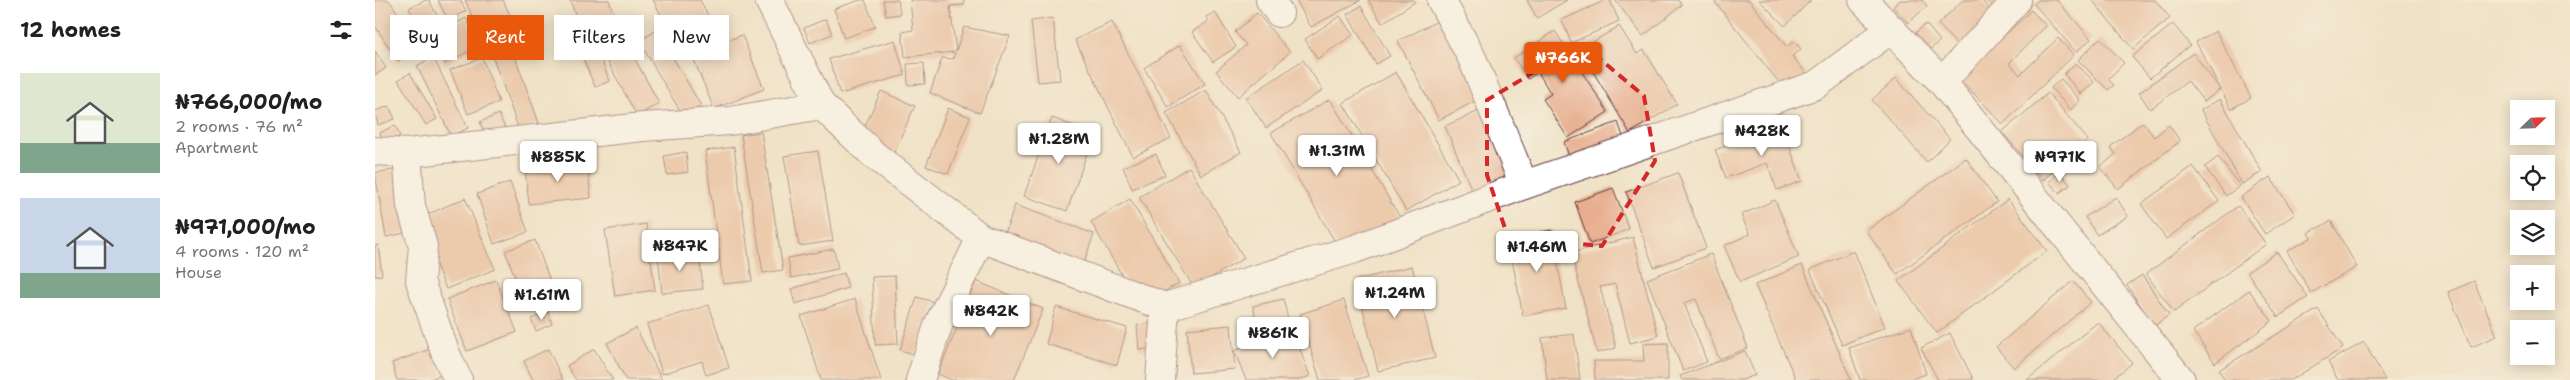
<!DOCTYPE html>
<html lang="en">
<head>
<meta charset="utf-8">
<style>
	body { margin:0; font-family:"Shantell Sans",sans-serif; background:#f6f6f6; color:#202124; height:100vh; display:flex; flex-direction:column; font-size:19px; white-space:nowrap }
	* { box-sizing:border-box; margin:0 }
	p { font-size:16px; color:#757577 }
	.icon { flex:none; width:28px; height:28px; fill:none; stroke:currentColor; stroke-width:2; stroke-linecap:round; stroke-linejoin:round }
	.map { position:relative; flex:1; overflow:hidden }
	.drawer { display:flex; flex-direction:column; background:#fff; width:375px }
	.drawer>* { flex:none }
	.guide { position:absolute; left:15px; top:15px; width:475px; height:45px; display:flex; gap:10px }
	.needle { width:32px; rotate:67deg }
	.tools { position:absolute; left:2135px; top:100px; display:grid; gap:10px }
	.tools a { display:grid; place-items:center; width:45px; height:45px; border-radius:0px; background:#fff; box-shadow:0 2px 12px #0003; font-size:25px }
	.price { position:absolute; translate:-50% -42px; padding:0 11px; border-radius:5px; background:#fff; color:#222; font-size:16px; line-height:32px; filter:drop-shadow(0 1px 2px #0008) }
	.price::after { content:''; position:absolute; left:50%; top:30px; width:15px; height:11px; margin-left:-8px; background:inherit; clip-path:polygon(0 0,100% 0,50% 100%) }
	.price.active { background:#ea580c; color:#fff }
	ul { padding:0; list-style:none }
	li { display:flex; align-items:center; gap:15px; height:125px; padding:0 20px }
	li span { display:grid; place-items:center; flex:none; width:140px; height:100px; border-radius:0px; color:#555 }
	li>.icon { margin-inline-start:auto }
	span .icon { width:60px; height:60px; fill:#fffc; stroke-width:1 }
	li b { font-size:21px }
	h2 { display:flex; justify-content:space-between; align-items:center; height:60px; padding:0 20px; font-size:21px }
	.pill { padding:0 18px; border-radius:0px; background:#fff; box-shadow:0 2px 12px #0003; font-size:18px; line-height:45px }
	.pill.active { background:#ea580c; color:#fff }
	main { display:flex; flex:1; min-height:0 }
	.map>svg:first-child { display:block }
	.building { fill:#e7af8f }
	.lines { fill:none; stroke-linecap:round; stroke-linejoin:round }
	.minor-casing { stroke:#633c42; stroke-width:30 }
	.minor { stroke:#fff; stroke-width:28 }
	.marked { fill:none; stroke:#d62828; stroke-width:4; stroke-dasharray:10 6; stroke-linejoin:round }
</style>
</head>
<body>
<main>
<section class="drawer">
<h2>12 homes<svg class="icon" aria-label="filters" viewBox="0 0 24 24"><path d="M4 7h16M4 17h16"/><circle cx="9" cy="7" r="2"/><circle cx="15" cy="17" r="2"/></svg></h2>
<ul>
<li><span style="background:linear-gradient(#dfe7d0 70%,#7fa58c 0)"><svg class="icon" aria-label="home" viewBox="0 0 24 24"><path d="M3 11l9-7 9 7M6 9v11h12V9"/></svg></span><div><b>₦766,000/mo</b><p>2 rooms · 76 m²</p><p>Apartment</p></div></li>
<li><span style="background:linear-gradient(#c9d6e8 75%,#7fa58c 0)"><svg class="icon" aria-label="home" viewBox="0 0 24 24"><path d="M3 11l9-7 9 7M6 9v11h12V9"/></svg></span><div><b>₦971,000/mo</b><p>4 rooms · 120 m²</p><p>House</p></div></li>
</ul>
</section>
<div class="map">
<svg width="2195" height="380" viewBox="0 0 2195 380">
	<rect width="100%" height="100%" fill="#f7f3e8"/>
	<filter id="ink" filterUnits="userSpaceOnUse"><feTurbulence type="fractalNoise" baseFrequency=".02" numOctaves="2"/><feDisplacementMap in="SourceGraphic" scale="10" xChannelSelector="R" yChannelSelector="G"/><feConvolveMatrix kernelMatrix="1 2 1 2 8 2 1 2 1" color-interpolation-filters="sRGB"/></filter>
	<filter id="wash" filterUnits="userSpaceOnUse"><feTurbulence type="fractalNoise" baseFrequency=".0096" numOctaves="4" result="noise"/><feDisplacementMap in="SourceGraphic" scale="20" xChannelSelector="R" yChannelSelector="G"/><feGaussianBlur stdDeviation="1.12" result="paint"/><feColorMatrix in="noise" values="0 0 0 0 0 0 0 0 0 0 0 0 0 0 0 0 0 1.4 0 .05"/><feComposite in="paint" operator="in"/></filter>
	<g filter="url(#wash)">
		<rect width="100%" height="100%" fill="#f0e2c6"/>
		<g id="blocks">
			<g class="building">
				<polygon points="0,0 14,0 45,46 23,61 0,26"/>
				<polygon points="51,0 54,0 67,25 48,35 34,8"/>
				<polygon points="63,0 85,0 91,11 73,20"/>
				<polygon points="90,0 128,0 139,24 107,39"/>
				<polygon points="195,0 234,0 241,20 207,33"/>
				<polygon points="278,0 325,0 340,29 304,48"/>
				<polygon points="485,0 490,0 500,27 469,38 459,9"/>
				<polygon points="508,0 523,0 525,14 511,16"/>
				<polygon points="535,0 589,0 589,5 575,6 581,51 589,27 635,36 605,113 555,93 567,58 578,59 580,52 530,57 527,32 538,30"/>
				<polygon points="921,0 986,0 936,27"/>
				<polygon points="993,0 1039,0 1040,2 1007,23"/>
				<polygon points="1152,0 1192,0 1162,18"/>
				<polygon points="1231,0 1235,0 1244,21 1196,43 1187,20"/>
				<polygon points="1240,0 1303,0 1307,5 1268,36"/>
				<polygon points="1342,0 1374,0 1412,47 1419,41 1426,49 1417,56 1431,73 1410,90 1340,2"/>
				<polygon points="1384,0 1436,0 1410,26"/>
				<polygon points="1525,0 1547,0 1552,6 1533,23 1518,7"/>
				<polygon points="1588,0 1606,0 1620,15 1585,48 1563,24"/>
				<polygon points="1611,0 1634,0 1622,11"/>
				<polygon points="1663,0 1682,0 1716,39 1701,52 1659,4"/>
				<polygon points="1717,0 1780,0 1795,18 1758,49"/>
				<polygon points="986,6 1015,56 1001,64 972,14"/>
				<polygon points="1656,10 1671,26 1634,63 1645,75 1683,38 1699,55 1628,124 1585,79"/>
				<polygon points="840,12 861,47 838,62 817,32 834,21 831,17"/>
				<polygon points="882,13 915,52 863,97 841,71 871,45 860,32"/>
				<polygon points="965,16 978,35 942,59 930,39"/>
				<polygon points="91,18 105,45 70,64 56,37"/>
				<polygon points="678,18 685,80 663,82 656,21"/>
				<polygon points="451,19 457,34 435,43 429,28"/>
				<polygon points="1065,20 1106,98 1064,120 1023,41"/>
				<polygon points="737,22 796,138 758,157 700,40"/>
				<polygon points="1551,24 1565,41 1553,51 1539,34"/>
				<polygon points="1798,24 1815,45 1775,78 1757,57"/>
				<polygon points="1244,26 1262,54 1269,50 1302,104 1255,133 1205,50"/>
				<polygon points="282,30 326,106 308,116 264,41"/>
				<polygon points="1180,31 1233,112 1193,138 1168,99 1176,94 1163,72 1153,79 1139,58"/>
				<polygon points="1841,31 1876,98 1856,109 1821,42"/>
				<polygon points="245,32 284,103 262,116 223,44"/>
				<polygon points="215,34 235,81 220,87 200,40"/>
				<polygon points="367,35 389,89 339,109 317,55"/>
				<polygon points="1725,38 1749,63 1733,79 1739,85 1733,90 1703,60"/>
				<polygon points="520,40 530,75 465,94 454,59"/>
				<polygon points="805,45 830,84 793,107 769,68"/>
				<polygon points="137,48 164,123 144,130 117,55"/>
				<polygon points="0,51 11,68 0,75"/>
				<polygon points="1818,53 1845,89 1829,102 1813,81 1775,109 1764,93"/>
				<polygon points="58,57 93,128 76,136 42,66"/>
				<polygon points="107,58 124,102 93,114 75,70"/>
				<polygon points="928,60 948,90 891,128 871,98"/>
				<polygon points="549,63 550,84 533,85 532,64"/>
				<polygon points="1701,63 1719,82 1706,94 1689,74"/>
				<polygon points="1021,72 1084,180 1031,211 968,103"/>
				<polygon points="35,73 62,119 51,125 23,80"/>
				<polygon points="1521,78 1575,139 1552,162 1497,100"/>
				<polygon points="1686,79 1705,100 1696,110 1676,88"/>
				<polygon points="831,90 866,152 826,175 791,113"/>
				<polygon points="506,91 540,106 518,154 484,139"/>
				<polygon points="1673,93 1713,140 1668,180 1627,132"/>
				<polygon points="955,99 1027,221 968,255 896,133"/>
				<polygon points="1845,99 1887,172 1867,184 1826,110"/>
				<polygon points="14,106 20,119 3,125 0,111"/>
				<polygon points="573,108 595,117 573,174 551,166"/>
				<polygon points="1111,108 1139,176 1098,193 1070,126"/>
				<polygon points="124,114 134,138 115,146 105,122"/>
				<polygon points="677,118 719,133 692,211 649,196"/>
				<polygon points="1243,122 1251,145 1197,165 1189,142"/>
				<polygon points="1768,122 1779,137 1794,125 1805,141 1743,189 1725,167 1741,154 1735,147"/>
				<polygon points="20,125 25,136 10,144 5,133"/>
				<polygon points="1407,125 1427,181 1402,190 1392,163 1351,178 1340,150"/>
				<polygon points="386,132 408,270 388,273 366,135"/>
				<polygon points="359,147 377,281 348,284 330,151"/>
				<polygon points="443,151 458,241 424,246 409,156"/>
				<polygon points="311,152 313,172 292,175 289,156"/>
				<polygon points="781,154 790,175 757,189 748,167"/>
				<polygon points="1843,157 1865,186 1851,196 1830,167"/>
				<polygon points="1591,158 1622,202 1522,274 1491,231"/>
				<polygon points="212,162 216,198 154,204 150,169"/>
				<polygon points="1818,166 1844,201 1791,239 1766,204"/>
				<polygon points="814,167 869,258 819,288 764,197"/>
				<polygon points="24,169 35,232 11,237 0,173"/>
				<polygon points="1685,172 1695,185 1684,193 1674,182"/>
				<polygon points="1303,173 1331,248 1279,267 1251,192"/>
				<polygon points="1895,177 1920,214 1890,234 1866,197"/>
				<polygon points="135,182 153,232 119,244 102,194"/>
				<polygon points="1238,188 1254,229 1215,244 1200,202"/>
				<polygon points="1741,197 1753,216 1722,235 1710,217"/>
				<polygon points="90,198 120,269 71,289 42,219"/>
				<polygon points="755,199 804,283 765,306 716,222"/>
				<polygon points="1633,199 1672,251 1562,333 1523,281"/>
				<polygon points="1400,200 1424,257 1365,282 1349,246 1375,234 1366,215"/>
				<polygon points="640,205 719,234 706,271 627,242"/>
				<polygon points="1863,206 1891,244 1799,312 1771,274"/>
				<polygon points="1956,221 1982,267 1936,293 1912,251 1936,238 1933,233"/>
				<polygon points="271,224 280,290 240,296 230,230"/>
				<polygon points="1176,230 1191,308 1148,316 1133,238"/>
				<polygon points="1258,237 1283,336 1255,343 1240,284 1225,287 1241,348 1222,353 1196,253"/>
				<polygon points="160,240 181,297 152,308 130,251"/>
				<polygon points="3,245 7,275 0,276 0,246"/>
				<polygon points="459,249 463,269 416,278 413,258"/>
				<polygon points="324,251 328,289 287,293 283,255"/>
				<polygon points="1479,251 1510,327 1467,345 1435,270"/>
				<polygon points="1902,252 1933,297 1903,317 1872,272"/>
				<polygon points="1336,254 1373,348 1344,359 1321,299 1309,303 1332,362 1308,371 1272,279"/>
				<polygon points="1427,265 1476,380 1421,380 1380,285"/>
				<polygon points="1037,266 1060,358 1003,371 981,280"/>
				<polygon points="469,273 473,288 420,304 416,289"/>
				<polygon points="1767,275 1794,315 1779,326 1752,285"/>
				<polygon points="520,276 523,344 500,345 497,277"/>
				<polygon points="121,280 142,332 92,351 72,299"/>
				<polygon points="601,281 668,309 639,380 577,380 563,374"/>
				<polygon points="1698,281 1716,302 1639,368 1621,347"/>
				<polygon points="2099,281 2122,336 2096,347 2073,292"/>
				<polygon points="1874,290 1897,321 1840,363 1818,331"/>
				<polygon points="542,297 559,302 541,355 525,350"/>
				<polygon points="480,299 506,380 446,380 426,316"/>
				<polygon points="908,299 915,327 884,334 878,306"/>
				<polygon points="969,300 993,376 979,380 945,380 925,314"/>
				<polygon points="334,305 354,368 331,375 327,361 287,374 272,324"/>
				<polygon points="681,307 752,328 742,365 671,344"/>
				<polygon points="1943,309 1968,348 1916,380 1850,380 1844,370"/>
				<polygon points="173,312 177,324 161,331 156,319"/>
				<polygon points="1723,322 1757,363 1736,380 1652,380"/>
				<polygon points="779,323 781,348 764,350 762,325"/>
				<polygon points="856,325 860,369 816,373 812,329"/>
				<polygon points="1536,327 1551,374 1533,380 1485,380 1474,348"/>
				<polygon points="261,328 287,380 251,380 232,343"/>
				<polygon points="917,329 935,376 924,380 871,380 859,351"/>
				<polygon points="1575,333 1598,379 1596,380 1563,380 1546,348"/>
				<polygon points="1199,334 1205,380 1172,380 1167,338"/>
				<polygon points="1989,342 2010,380 1963,380 1953,362"/>
				<polygon points="1293,343 1293,380 1220,380 1219,361 1269,361 1268,344"/>
				<polygon points="58,348 67,375 52,380 22,380 17,363"/>
				<polygon points="173,349 188,380 158,380 149,361"/>
				<polygon points="219,349 238,380 201,380 192,366"/>
				<polygon points="1370,351 1380,375 1367,380 1307,380 1305,376"/>
			</g>
		</g>
	</g>
	<g filter="url(#ink)">
		<use href="#blocks" fill-opacity="0" stroke="#633c42" stroke-width="1"/>
		<g class="lines">
			<defs>
				<g id="minor">
					<polyline points="394,0 446,105 499,155 606,238 790,307 980,249 1149,185 1441,85 1516,29"/>
					<polyline points="895,0 904,13"/>
					<polyline points="1066,0 1097,58 1149,185"/>
					<polyline points="1488,0 1567,82 1806,380"/>
					<polyline points="1567,82 1642,0"/>
					<polyline points="0,151 32,153 268,127 355,121 446,105"/>
					<polyline points="32,153 36,206 48,246 45,281 70,352 83,380"/>
					<polyline points="545,380 564,323 606,238"/>
					<polyline points="785,380 790,307"/>
				</g>
			</defs>
			<use href="#minor" class="minor-casing"/>
			<use href="#minor" class="minor"/>
		</g>
	</g>
	<path d="M0 0H2195V380H0ZM1207 44 1269 96 1280 161 1227 246 1133 237 1112 175V100Z" fill="#f0e2c6" fill-opacity=".55" fill-rule="evenodd"/>
	<path class="marked" d="M1207 44 1269 96 1280 161 1227 246 1133 237 1112 175V100Z"/>
</svg>
<div class="tools">
<a><svg class="needle" viewBox="-14 -14 28 28"><path d="M0-13l5 13h-10z" fill="#e53935"/><path d="M0 13l5-13h-10z" fill="#757577"/></svg></a>
<a><svg class="icon" aria-label="locate" viewBox="0 0 24 24"><circle cx="12" cy="12" r="6"/><path d="M12 2v4M12 18v4M2 12h4M18 12h4"/></svg></a>
<a><svg class="icon" aria-label="layers" viewBox="0 0 24 24"><path d="M12 4l9 5-9 5-9-5zM3 14l9 5 9-5"/></svg></a>
<a>+</a>
<a>−</a>
</div>
<b class="price active" style="left:1188px;top:84px">₦766K</b>
<b class="price" style="left:1387px;top:157px">₦428K</b>
<b class="price" style="left:684px;top:165px">₦1.28M</b>
<b class="price" style="left:962px;top:177px">₦1.31M</b>
<b class="price" style="left:183px;top:183px">₦885K</b>
<b class="price" style="left:1685px;top:183px">₦971K</b>
<b class="price" style="left:305px;top:272px">₦847K</b>
<b class="price" style="left:1162px;top:273px">₦1.46M</b>
<b class="price" style="left:1020px;top:319px">₦1.24M</b>
<b class="price" style="left:167px;top:321px">₦1.61M</b>
<b class="price" style="left:616px;top:337px">₦842K</b>
<b class="price" style="left:898px;top:359px">₦861K</b>
<div class="guide">
<a class="pill">Buy</a>
<a class="pill active">Rent</a>
<a class="pill">Filters</a>
<a class="pill">New</a>
</div>
</div>
</main>
</body>
</html>
